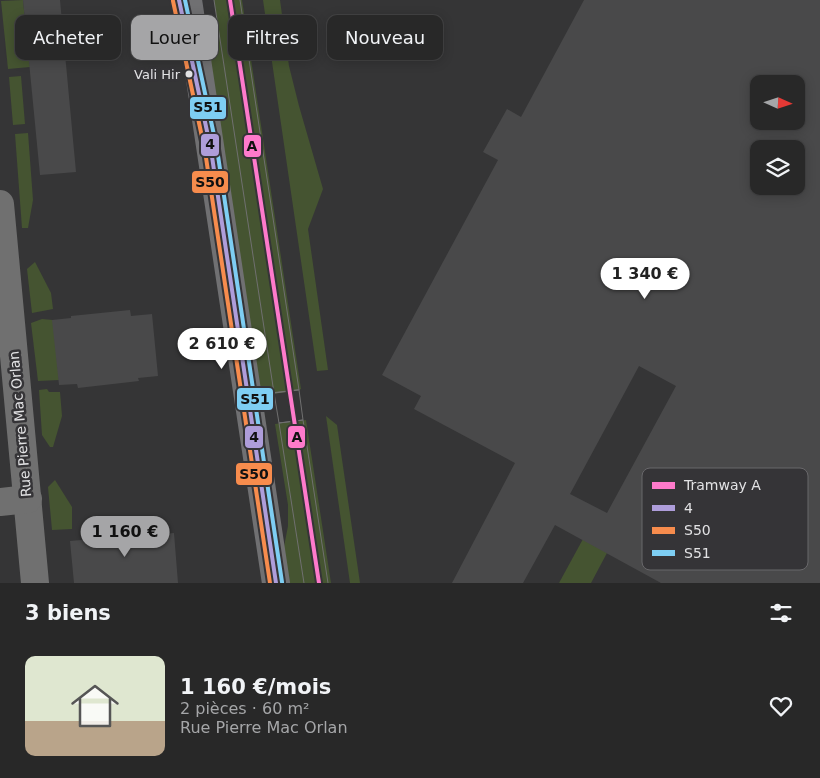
<!DOCTYPE html>
<html lang="fr">
<head>
<meta charset="utf-8">
<style>
	body { margin:0; font-family:"DejaVu Sans",sans-serif; background:#343434; color:#f1f3f6; height:100vh; display:flex; flex-direction:column; font-size:19px; white-space:nowrap }
	* { box-sizing:border-box; margin:0 }
	p { font-size:16px; color:#a5a6a8 }
	.icon { flex:none; width:28px; height:28px; fill:none; stroke:currentColor; stroke-width:2; stroke-linecap:round; stroke-linejoin:round }
	.map { position:relative; height:583px; overflow:hidden }
	.side { display:flex; flex-direction:column; background:#282828; flex:1 }
	.side>* { flex:none }
	.top-card { position:absolute; left:15px; top:15px; width:500px; height:45px; display:flex; gap:10px }
	.needle { width:32px; rotate:93deg }
	.tools { position:absolute; left:750px; top:75px; display:grid; gap:10px }
	.tools a { display:grid; place-items:center; width:55px; height:55px; border-radius:10px; background:#282828; box-shadow:0 2px 12px #0003,0 0 0 1px #444445; font-size:25px }
	.price { position:absolute; translate:-50% -42px; padding:0 11px; border-radius:18px; background:#fff; color:#222; font-size:16px; line-height:32px; filter:drop-shadow(0 1px 2px #0008) }
	.price::after { content:''; position:absolute; left:50%; top:30px; width:15px; height:11px; margin-left:-8px; background:inherit; clip-path:polygon(0 0,100% 0,50% 100%) }
	.price.on { background:#a5a5a7; color:#111 }
	ul { padding:0; list-style:none }
	li { display:flex; align-items:center; gap:15px; height:125px; padding:0 25px }
	li span { display:grid; place-items:center; flex:none; width:140px; height:100px; border-radius:10px; color:#555 }
	li>.icon { margin-inline-start:auto }
	span .icon { width:60px; height:60px; fill:#fffc; stroke-width:1 }
	li b { font-size:21px }
	h2 { display:flex; justify-content:space-between; align-items:center; height:60px; padding:0 25px; font-size:21px }
	.chip { padding:0 18px; border-radius:10px; background:#282828; box-shadow:0 2px 12px #0003,0 0 0 1px #444445; font-size:18px; line-height:45px }
	.chip.on { background:#a5a5a7; color:#111 }
	.map>svg:first-child { display:block }
	.green { fill:#455431 }
	.building { fill:#49494a; fill-rule:evenodd }
	.lines { fill:none; stroke-linecap:round; stroke-linejoin:round }
	.minor { stroke:#707070; stroke-width:28 }
	.major { stroke:#707072; stroke-width:28 }
	.tram { stroke:#707070; stroke-width:1 }
	.bus-1-casing { stroke:#353437; stroke-width:8 }
	.bus-2-casing { stroke:#353437; stroke-width:8 }
	.bus-3-casing { stroke:#353437; stroke-width:8 }
	.bus-1 { stroke:#ae9dda; stroke-width:4 }
	.bus-2 { stroke:#f78c4d; stroke-width:4 }
	.bus-3 { stroke:#7ecef3; stroke-width:4 }
	.tram-1-casing { stroke:#353437; stroke-width:8 }
	.tram-1 { stroke:#fe7acb; stroke-width:4 }
	.bus-dot { fill:#e2e2e4; stroke:#353437; stroke-width:2 }
	.labels { text-anchor:middle; dominant-baseline:central; stroke-width:5; stroke-linejoin:round; paint-order:stroke }
	.bus-label { font-size:13px; fill:#e2e2e4; stroke:#353437; text-anchor:end }
	.street-label { font-size:14px; fill:#e2e2e4; stroke:#353437 }
	.key { fill:#353437; stroke:#69686b; stroke-width:1 }
	.key-label { font-size:14px; fill:#e2e2e4 }
	.line-badge { stroke:#353437; stroke-width:2 }
	.pale-badge-label { font-size:14px; text-anchor:middle; font-weight:bold; fill:#111 }
</style>
</head>
<body>
<div class="map">
<svg width="820" height="583" viewBox="0 0 820 583">
	<rect width="100%" height="100%" fill="#353536"/>
	<g class="green">
		<polygon points="23,0 30,67 8,69 1,1"/>
		<polygon points="214,0 242,0 301,389 299,390 261,396 205,28 218,26"/>
		<polygon points="263,0 280,0 289,66 299,106 323,189 308,229 328,370 317,371"/>
		<polygon points="21,76 25,124 13,125 9,77"/>
		<polygon points="28,133 33,200 28,228 22,228 15,134"/>
		<polygon points="35,262 51,293 53,309 32,313 27,269"/>
		<polygon points="42,319 53,320 59,380 38,381 31,323"/>
		<polygon points="47,389 49,392 60,392 62,416 53,447 50,447 42,435 39,390"/>
		<polygon points="326,416 337,425 360,583 350,583"/>
		<polygon points="306,420 331,583 287,583 283,552 288,526 288,505 275,424"/>
		<polygon points="55,480 72,507 72,529 52,530 48,487"/>
		<polygon points="583,539 608,551 591,583 559,583"/>
	</g>
	<g class="building">
		<polygon points="23,0 60,0 76,172 40,175"/>
		<path d="M584 0H820V583H661L555 525 523 583H452L515 463 414 409 421 396 382 375 498 160 483 152 507 109 521 117ZM759 84H796V121H759ZM759 149H796V186H759ZM639 366 676 386 607 513 570 494Z"/>
		<polygon points="130,310 131,316 152,314 158,376 138,378 139,381 78,388 77,384 59,385 52,320 71,318 71,316"/>
		<polygon points="152,529 152,535 174,533 178,583 74,583 70,541 93,539 93,535"/>
	</g>
	<g class="lines">
		<g class="minor">
			<polyline points="0,204 35,583"/>
			<polyline points="0,502 28,499"/>
		</g>
		<polyline class="major" points="188,0 276,583"/>
		<g class="tram">
			<polyline points="214,0 274,393 299,390 240,0"/>
			<polygon points="299,390 303,420 279,423 274,393"/>
			<polyline points="304,583 279,423 303,420 328,583"/>
		</g>
		<defs>
			<polyline id="bus-1" points="179,0 211,150 276,583"/>
			<polyline id="bus-2" points="173,1 205,151 270,583"/>
			<polyline id="bus-3" points="185,0 217,149 282,582"/>
		</defs>
		<use href="#bus-1" class="bus-1-casing"/>
		<use href="#bus-2" class="bus-2-casing"/>
		<use href="#bus-3" class="bus-3-casing"/>
		<use href="#bus-1" class="bus-1"/>
		<use href="#bus-2" class="bus-2"/>
		<use href="#bus-3" class="bus-3"/>
		<defs>
			<polyline id="tram-1" points="230,0 319,583"/>
		</defs>
		<use href="#tram-1" class="tram-1-casing"/>
		<use href="#tram-1" class="tram-1"/>
	</g>
	<circle class="bus-dot" cx="189" cy="74" r="4.5"/>
	<g class="labels">
		<g class="bus-label">
			<text x="180" y="74">Vali Hir</text>
		</g>
		<g class="street-label">
			<text transform="translate(20 424) rotate(-95)">Rue Pierre Mac Orlan</text>
		</g>
	</g>
	<rect x="642" y="468" width="166" height="102" rx="8" class="key"/>
	<rect x="652" y="482" width="23" height="7" fill="#fe7acb"/>
	<rect x="652" y="505" width="23" height="6" fill="#ae9dda"/>
	<rect x="652" y="527" width="23" height="7" fill="#f78c4d"/>
	<rect x="652" y="550" width="23" height="6" fill="#7ecef3"/>
	<g class="key-label">
		<text x="684" y="490">Tramway A</text>
		<text x="684" y="513">4</text>
		<text x="684" y="535">S50</text>
		<text x="684" y="558">S51</text>
	</g>
	<g class="line-badge">
		<rect x="189" y="96" width="38" height="24" rx="5" fill="#7ecef3"/>
		<rect x="200" y="133" width="20" height="24" rx="5" fill="#ae9dda"/>
		<rect x="243" y="134" width="19" height="24" rx="5" fill="#fe7acb"/>
		<rect x="191" y="170" width="38" height="24" rx="5" fill="#f78c4d"/>
		<rect x="236" y="387" width="38" height="24" rx="5" fill="#7ecef3"/>
		<rect x="244" y="425" width="20" height="24" rx="5" fill="#ae9dda"/>
		<rect x="287" y="425" width="19" height="24" rx="5" fill="#fe7acb"/>
		<rect x="235" y="462" width="38" height="24" rx="5" fill="#f78c4d"/>
	</g>
	<g class="pale-badge-label">
		<text x="208" y="112">S51</text>
		<text x="210" y="149">4</text>
		<text x="252" y="151">A</text>
		<text x="210" y="187">S50</text>
		<text x="255" y="404">S51</text>
		<text x="254" y="442">4</text>
		<text x="297" y="442">A</text>
		<text x="254" y="479">S50</text>
	</g>
</svg>
<div class="tools">
<a><svg class="needle" viewBox="-14 -14 28 28"><path d="M0-13l5 13h-10z" fill="#e53935"/><path d="M0 13l5-13h-10z" fill="#a5a6a8"/></svg></a>
<a><svg class="icon" aria-label="layers" viewBox="0 0 24 24"><path d="M12 4l9 5-9 5-9-5zM3 14l9 5 9-5"/></svg></a>
</div>
<b class="price" style="left:645px;top:300px">1 340 €</b>
<b class="price" style="left:222px;top:370px">2 610 €</b>
<b class="price on" style="left:125px;top:558px">1 160 €</b>
<div class="top-card">
<a class="chip">Acheter</a>
<a class="chip on">Louer</a>
<a class="chip">Filtres</a>
<a class="chip">Nouveau</a>
</div>
</div>
<section class="side">
<h2>3 biens<svg class="icon" aria-label="filters" viewBox="0 0 24 24"><path d="M4 7h16M4 17h16"/><circle cx="9" cy="7" r="2"/><circle cx="15" cy="17" r="2"/></svg></h2>
<ul>
<li><span style="background:linear-gradient(#dfe7d0 65%,#b9a48a 0)"><svg class="icon" aria-label="home" viewBox="0 0 24 24"><path d="M3 11l9-7 9 7M6 9v11h12V9"/></svg></span><div><b>1 160 €/mois</b><p>2 pièces · 60 m²</p><p>Rue Pierre Mac Orlan</p></div><svg class="icon" aria-label="heart" viewBox="0 0 24 24"><path d="M12 20l-8-8c-3-5 5-10 8-4 3-6 11-1 8 4z"/></svg></li>
</ul>
</section>
</body>
</html>
